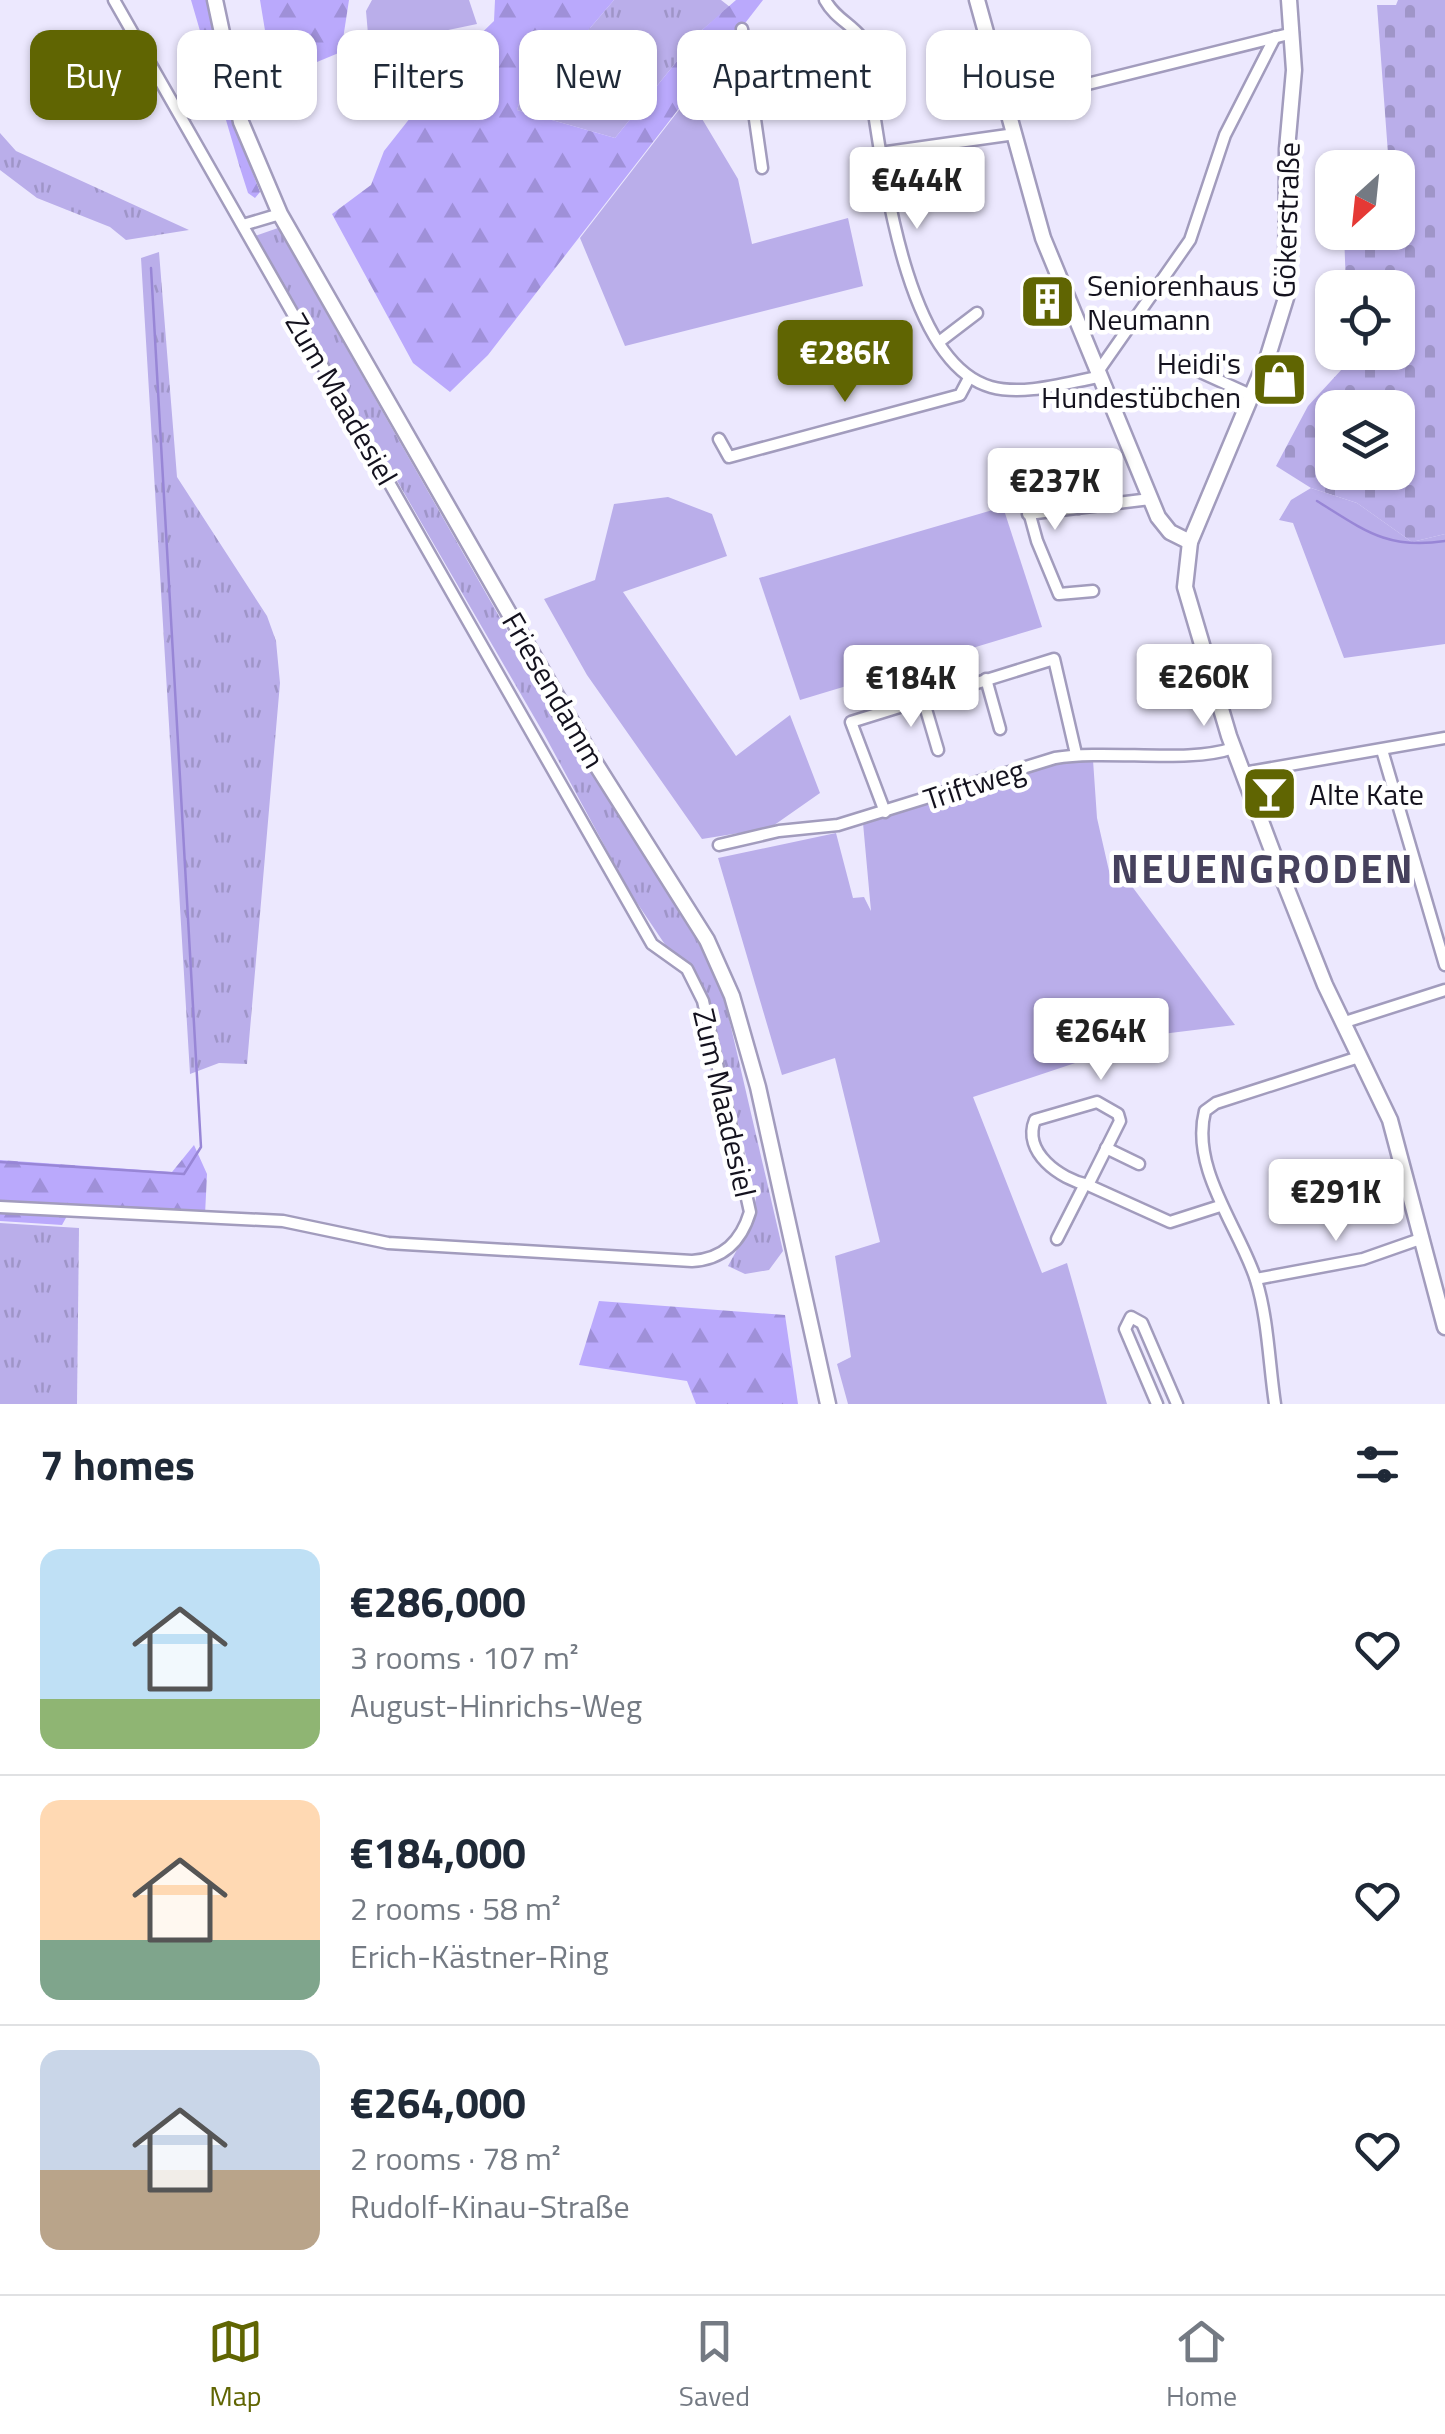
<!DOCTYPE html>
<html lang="en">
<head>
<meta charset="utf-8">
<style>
	body { margin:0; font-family:"Titillium Web",sans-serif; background:#f6f6f7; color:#1f2937; height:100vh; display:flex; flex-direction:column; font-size:38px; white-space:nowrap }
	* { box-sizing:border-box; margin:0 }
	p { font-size:32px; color:#747a83 }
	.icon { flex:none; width:55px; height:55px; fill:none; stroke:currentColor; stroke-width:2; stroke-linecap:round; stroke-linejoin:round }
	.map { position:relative; height:1404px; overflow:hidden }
	.details { display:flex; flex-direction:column; background:#fff; flex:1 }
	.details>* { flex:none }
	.top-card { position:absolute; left:30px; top:30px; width:1385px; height:90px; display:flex; gap:20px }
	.needle { width:65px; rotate:207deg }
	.controls { position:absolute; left:1315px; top:150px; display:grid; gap:20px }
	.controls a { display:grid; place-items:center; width:100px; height:100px; border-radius:20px; background:#fff; box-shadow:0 2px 8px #0004; font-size:50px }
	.price { position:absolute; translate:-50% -85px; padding:0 22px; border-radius:10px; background:#fff; color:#222; font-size:32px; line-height:65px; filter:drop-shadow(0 2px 5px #0008) }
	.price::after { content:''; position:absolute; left:50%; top:60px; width:30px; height:22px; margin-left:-15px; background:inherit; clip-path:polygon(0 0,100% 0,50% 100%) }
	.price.on { background:#606502; color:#fff }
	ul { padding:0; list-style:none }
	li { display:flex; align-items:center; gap:30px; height:250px; padding:0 40px }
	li+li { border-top:2px solid #e0e1e3 }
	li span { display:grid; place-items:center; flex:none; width:280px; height:200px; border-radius:20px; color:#555 }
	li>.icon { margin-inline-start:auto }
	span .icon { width:120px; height:120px; fill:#fffc; stroke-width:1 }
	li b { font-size:42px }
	h2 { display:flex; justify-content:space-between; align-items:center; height:120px; padding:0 40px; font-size:42px }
	.pill { padding:0 35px; border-radius:20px; background:#fff; box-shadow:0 2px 8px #0004; font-size:35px; line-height:90px }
	.pill.on { background:#606502; color:#fff }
	.dock { display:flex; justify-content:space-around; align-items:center; height:140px; border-top:2px solid #e0e1e3; background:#fff; font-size:28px; color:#747a83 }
	.dock a { display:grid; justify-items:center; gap:5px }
	.dock .on { color:#606502 }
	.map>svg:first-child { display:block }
	.grass { fill:url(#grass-tufts) }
	.forest { fill:url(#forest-firs) }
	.cemetery { fill:url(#cemetery-stones); fill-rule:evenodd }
	.garden { fill:#baaeea }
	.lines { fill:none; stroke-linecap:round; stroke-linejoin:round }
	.stream { stroke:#9886d6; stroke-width:2.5 }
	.street-casing { stroke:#a29cbd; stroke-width:15 }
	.secondary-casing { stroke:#a29cbd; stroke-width:19 }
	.street { stroke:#fff; stroke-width:10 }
	.secondary { stroke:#fff; stroke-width:14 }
	.labels { text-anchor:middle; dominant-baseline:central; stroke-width:9; stroke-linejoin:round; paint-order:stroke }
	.street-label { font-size:30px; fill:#14121e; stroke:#fff }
	.poi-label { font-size:30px; fill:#14121e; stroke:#fff; text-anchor:start }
	.district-label { font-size:40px; font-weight:bold; letter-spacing:2.5px; fill:#46415d; stroke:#fff }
</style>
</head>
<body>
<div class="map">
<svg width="1445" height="1404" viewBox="0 0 1445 1404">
	<defs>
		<pattern id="grass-tufts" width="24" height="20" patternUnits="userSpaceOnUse" patternTransform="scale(2.5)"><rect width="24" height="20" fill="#baaeea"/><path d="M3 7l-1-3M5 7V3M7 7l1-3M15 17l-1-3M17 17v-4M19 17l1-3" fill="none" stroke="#9f95c8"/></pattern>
		<pattern id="forest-firs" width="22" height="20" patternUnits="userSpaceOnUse" patternTransform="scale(2.5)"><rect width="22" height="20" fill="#baa9fc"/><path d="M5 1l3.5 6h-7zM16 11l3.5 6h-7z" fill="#9f90d8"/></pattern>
		<pattern id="cemetery-stones" width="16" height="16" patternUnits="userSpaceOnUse" patternTransform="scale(2.5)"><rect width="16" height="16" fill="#baaeea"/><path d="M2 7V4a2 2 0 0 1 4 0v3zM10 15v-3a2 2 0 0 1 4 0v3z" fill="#9f95c8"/></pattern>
	</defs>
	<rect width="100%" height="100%" fill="#ece8fe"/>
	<g class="grass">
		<polygon points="614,0 721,0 730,7 702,30 615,138 517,110 530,69 568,54"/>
		<polygon points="0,133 16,151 189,230 126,240 110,227 37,198 0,170"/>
		<polygon points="278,228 545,697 700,946 724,997 783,1251 769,1270 745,1274 728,1266 750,1226 756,1198 708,998 692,967 668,949 629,891 544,734 255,236"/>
		<polygon points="159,252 177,477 267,616 276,641 280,683 247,1064 219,1063 190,1074 141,258"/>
		<polygon points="0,1223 79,1228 77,1404 0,1404"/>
	</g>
	<g class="forest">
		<polygon points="191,0 210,0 247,159 260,192 255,198 248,193 240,168"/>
		<polygon points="260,0 349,0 341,52 317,62 299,51 271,67"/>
		<polygon points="495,0 614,0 568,54 530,69 517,110 615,138 702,30 736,0 763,0 488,355 450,392 413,363 332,214 371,185 384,151 463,51 494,21"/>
		<polygon points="194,1145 207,1174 205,1215 72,1207 62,1225 0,1221 0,1160 172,1172"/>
		<polygon points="599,1301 785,1315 798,1404 696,1404 687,1381 579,1365"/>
	</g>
	<path class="cemetery" d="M1398 0H1445V534L1412 542 1357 503 1311 488 1276 466 1308 406 1342 369 1346 353 1398 352V288L1346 287 1344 233 1398 232V168L1389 167 1377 5H1396ZM1332 408H1398V472H1332Z"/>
	<g class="garden">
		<polygon points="372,0 469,0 477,24 381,44 368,34 366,11"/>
		<polygon points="689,97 738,179 752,244 848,218 863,286 625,346 580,238"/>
		<polygon points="1311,488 1357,503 1412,542 1445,534 1445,644 1344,658 1293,523 1279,520 1291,500"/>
		<polygon points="668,497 712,514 727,556 623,592 736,756 790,715 820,793 770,828 702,839 587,675 544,599 595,580 614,504"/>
		<polygon points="1003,507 1042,627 800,700 759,578"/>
		<polygon points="1071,760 1093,760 1097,818 1112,884 1128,881 1235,1025 1162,1034 973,1097 1042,1273 1067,1263 1107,1404 848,1404 837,1364 851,1357 835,1256 880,1242 835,1058 782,1075 718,858 836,833 853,898 864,897 871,911 863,823"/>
	</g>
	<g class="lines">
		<g class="stream">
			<path d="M1317 501C1364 530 1387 550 1445 541"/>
			<polyline points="0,1162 184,1174 201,1147 151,268"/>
		</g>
		<defs>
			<g id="street">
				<path d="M825 0C835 18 850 23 862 38 879 122 894 360 991 387 1024 396 1065 383 1098 377"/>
				<polyline points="742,29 762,168"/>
				<polyline points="1007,104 1293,33"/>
				<polyline points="757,110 870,87"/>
				<polyline points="880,153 1015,134"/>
				<polyline points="243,225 280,214"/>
				<polyline points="939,342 977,313"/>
				<polyline points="1176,361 1253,396"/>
				<polyline points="1097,373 1190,240 1225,135 1275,37"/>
				<polyline points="719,439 729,457 960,395 969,378"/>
				<polyline points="1071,465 1078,508"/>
				<polyline points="1020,479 1037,541 1059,594 1093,591"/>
				<polyline points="1028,514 1150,499"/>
				<polyline points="986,679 1000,729"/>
				<polyline points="923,699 938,750"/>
				<polyline points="1382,750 1445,965"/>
				<polyline points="1243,773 1445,738"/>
				<polyline points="885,812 851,722 1054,659 1076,754"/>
				<path d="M719 845 779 831 838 825 1055 758C1107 749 1189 764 1233 748"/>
				<polyline points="1342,1023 1445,990"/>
				<polyline points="1106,1148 1139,1164"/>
				<path d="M1088 1185C1060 1179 1022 1152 1035 1120L1097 1102 1118 1114 1120 1121 1088 1185 1170 1222 1220 1206"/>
				<path d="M0 1207 283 1221 388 1243 692 1261C723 1259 741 1242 750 1212L703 1001 687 969 652 944 114 0"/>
				<polyline points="1057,1239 1084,1186"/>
				<polyline points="1256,1279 1363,1259 1423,1238"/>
				<polyline points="1157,1404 1125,1329 1131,1317 1142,1323 1177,1404"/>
				<path d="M1275 1404C1269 1364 1268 1318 1256 1280 1240 1229 1190 1169 1205 1111L1216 1103 1359 1057"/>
			</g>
			<g id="secondary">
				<polyline points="215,0 241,122 280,214 592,758 707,940 732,996 758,1087 828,1404"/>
				<polyline points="977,0 1043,238 1158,517 1170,532 1190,542"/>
				<polyline points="1289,0 1294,70 1287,149 1286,298 1268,356 1190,542 1185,587 1229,736 1279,869 1325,985 1390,1120 1445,1327"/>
			</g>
		</defs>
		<use href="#street" class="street-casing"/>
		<use href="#secondary" class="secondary-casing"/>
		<use href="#street" class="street"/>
		<use href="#secondary" class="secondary"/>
	</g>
	<defs>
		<symbol id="building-square" viewBox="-11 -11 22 22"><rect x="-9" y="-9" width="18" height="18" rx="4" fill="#606502" stroke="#fff"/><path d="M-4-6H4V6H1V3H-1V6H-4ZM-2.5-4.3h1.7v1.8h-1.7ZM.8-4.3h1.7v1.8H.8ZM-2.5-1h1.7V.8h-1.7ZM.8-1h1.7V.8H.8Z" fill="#fff"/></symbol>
		<symbol id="shop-square" viewBox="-11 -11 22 22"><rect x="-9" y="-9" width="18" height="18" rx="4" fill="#606502" stroke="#fff"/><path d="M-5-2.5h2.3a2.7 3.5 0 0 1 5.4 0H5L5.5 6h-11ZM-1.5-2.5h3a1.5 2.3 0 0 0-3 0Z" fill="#fff"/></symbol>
		<symbol id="bar-square" viewBox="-11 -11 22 22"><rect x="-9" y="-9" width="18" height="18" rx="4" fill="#606502" stroke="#fff"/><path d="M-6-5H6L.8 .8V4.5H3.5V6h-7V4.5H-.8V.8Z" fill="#fff"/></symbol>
	</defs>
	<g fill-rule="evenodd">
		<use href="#building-square" x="1016" y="270" width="63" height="63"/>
		<use href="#shop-square" x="1248" y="348" width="63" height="63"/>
		<use href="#bar-square" x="1238" y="762" width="63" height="63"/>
	</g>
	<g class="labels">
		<g class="street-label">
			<text transform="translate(1286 220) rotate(-88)">Gökerstraße</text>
			<text transform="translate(342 399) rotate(60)">Zum Maadesiel</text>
			<text transform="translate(554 690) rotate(60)">Friesendamm</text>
			<text transform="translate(974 784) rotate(-18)">Triftweg</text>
			<text transform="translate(725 1103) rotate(77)">Zum Maadesiel</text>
		</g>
		<g class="poi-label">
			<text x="1087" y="285">Seniorenhaus<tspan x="1087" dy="34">Neumann</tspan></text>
			<text x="1241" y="363" text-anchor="end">Heidi's<tspan x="1241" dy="34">Hundestübchen</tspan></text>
			<text x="1309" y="794">Alte Kate</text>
		</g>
		<g class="district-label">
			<text x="1263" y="868">NEUENGRODEN</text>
		</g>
	</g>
</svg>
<div class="controls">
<a><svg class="needle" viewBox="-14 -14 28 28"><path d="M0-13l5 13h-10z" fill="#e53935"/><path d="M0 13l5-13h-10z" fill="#747a83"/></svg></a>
<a><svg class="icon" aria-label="locate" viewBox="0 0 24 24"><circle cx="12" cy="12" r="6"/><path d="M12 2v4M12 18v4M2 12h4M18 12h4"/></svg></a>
<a><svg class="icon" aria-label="layers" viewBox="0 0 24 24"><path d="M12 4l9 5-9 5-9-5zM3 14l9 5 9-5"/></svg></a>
</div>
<b class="price" style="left:917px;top:232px">€444K</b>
<b class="price on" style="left:845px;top:405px">€286K</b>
<b class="price" style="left:1055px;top:533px">€237K</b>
<b class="price" style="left:1204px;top:729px">€260K</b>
<b class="price" style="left:911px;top:730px">€184K</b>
<b class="price" style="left:1101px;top:1083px">€264K</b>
<b class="price" style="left:1336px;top:1244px">€291K</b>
<div class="top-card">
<a class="pill on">Buy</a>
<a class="pill">Rent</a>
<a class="pill">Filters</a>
<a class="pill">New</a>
<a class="pill">Apartment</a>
<a class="pill">House</a>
</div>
</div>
<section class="details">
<h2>7 homes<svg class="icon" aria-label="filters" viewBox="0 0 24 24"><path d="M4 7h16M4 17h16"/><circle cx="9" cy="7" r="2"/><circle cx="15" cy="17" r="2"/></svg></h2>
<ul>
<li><span style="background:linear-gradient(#bfe0f5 75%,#8fb573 0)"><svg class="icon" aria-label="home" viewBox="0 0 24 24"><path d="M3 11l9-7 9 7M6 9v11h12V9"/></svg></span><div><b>€286,000</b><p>3 rooms · 107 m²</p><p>August-Hinrichs-Weg</p></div><svg class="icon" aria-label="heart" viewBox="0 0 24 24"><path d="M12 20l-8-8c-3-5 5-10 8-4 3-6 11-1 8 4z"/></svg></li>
<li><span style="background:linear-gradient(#ffd9b3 70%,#7fa58c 0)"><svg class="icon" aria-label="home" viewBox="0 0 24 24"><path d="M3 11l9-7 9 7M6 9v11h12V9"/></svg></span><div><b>€184,000</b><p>2 rooms · 58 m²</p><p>Erich-Kästner-Ring</p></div><svg class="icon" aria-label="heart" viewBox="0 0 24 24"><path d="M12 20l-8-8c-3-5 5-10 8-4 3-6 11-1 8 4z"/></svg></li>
<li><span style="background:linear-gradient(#c9d6e8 60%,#b9a48a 0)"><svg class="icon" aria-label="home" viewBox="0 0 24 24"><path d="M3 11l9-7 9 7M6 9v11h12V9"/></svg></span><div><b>€264,000</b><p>2 rooms · 78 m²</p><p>Rudolf-Kinau-Straße</p></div><svg class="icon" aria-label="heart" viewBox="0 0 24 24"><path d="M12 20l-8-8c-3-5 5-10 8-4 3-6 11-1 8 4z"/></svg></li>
</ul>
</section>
<nav class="dock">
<a class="on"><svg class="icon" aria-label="map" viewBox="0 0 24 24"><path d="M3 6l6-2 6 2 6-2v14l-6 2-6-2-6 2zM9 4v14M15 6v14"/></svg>Map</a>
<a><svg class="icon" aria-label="saved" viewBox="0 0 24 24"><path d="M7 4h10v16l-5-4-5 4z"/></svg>Saved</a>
<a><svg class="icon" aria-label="home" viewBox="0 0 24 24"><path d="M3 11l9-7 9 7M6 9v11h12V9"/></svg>Home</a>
</nav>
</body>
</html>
